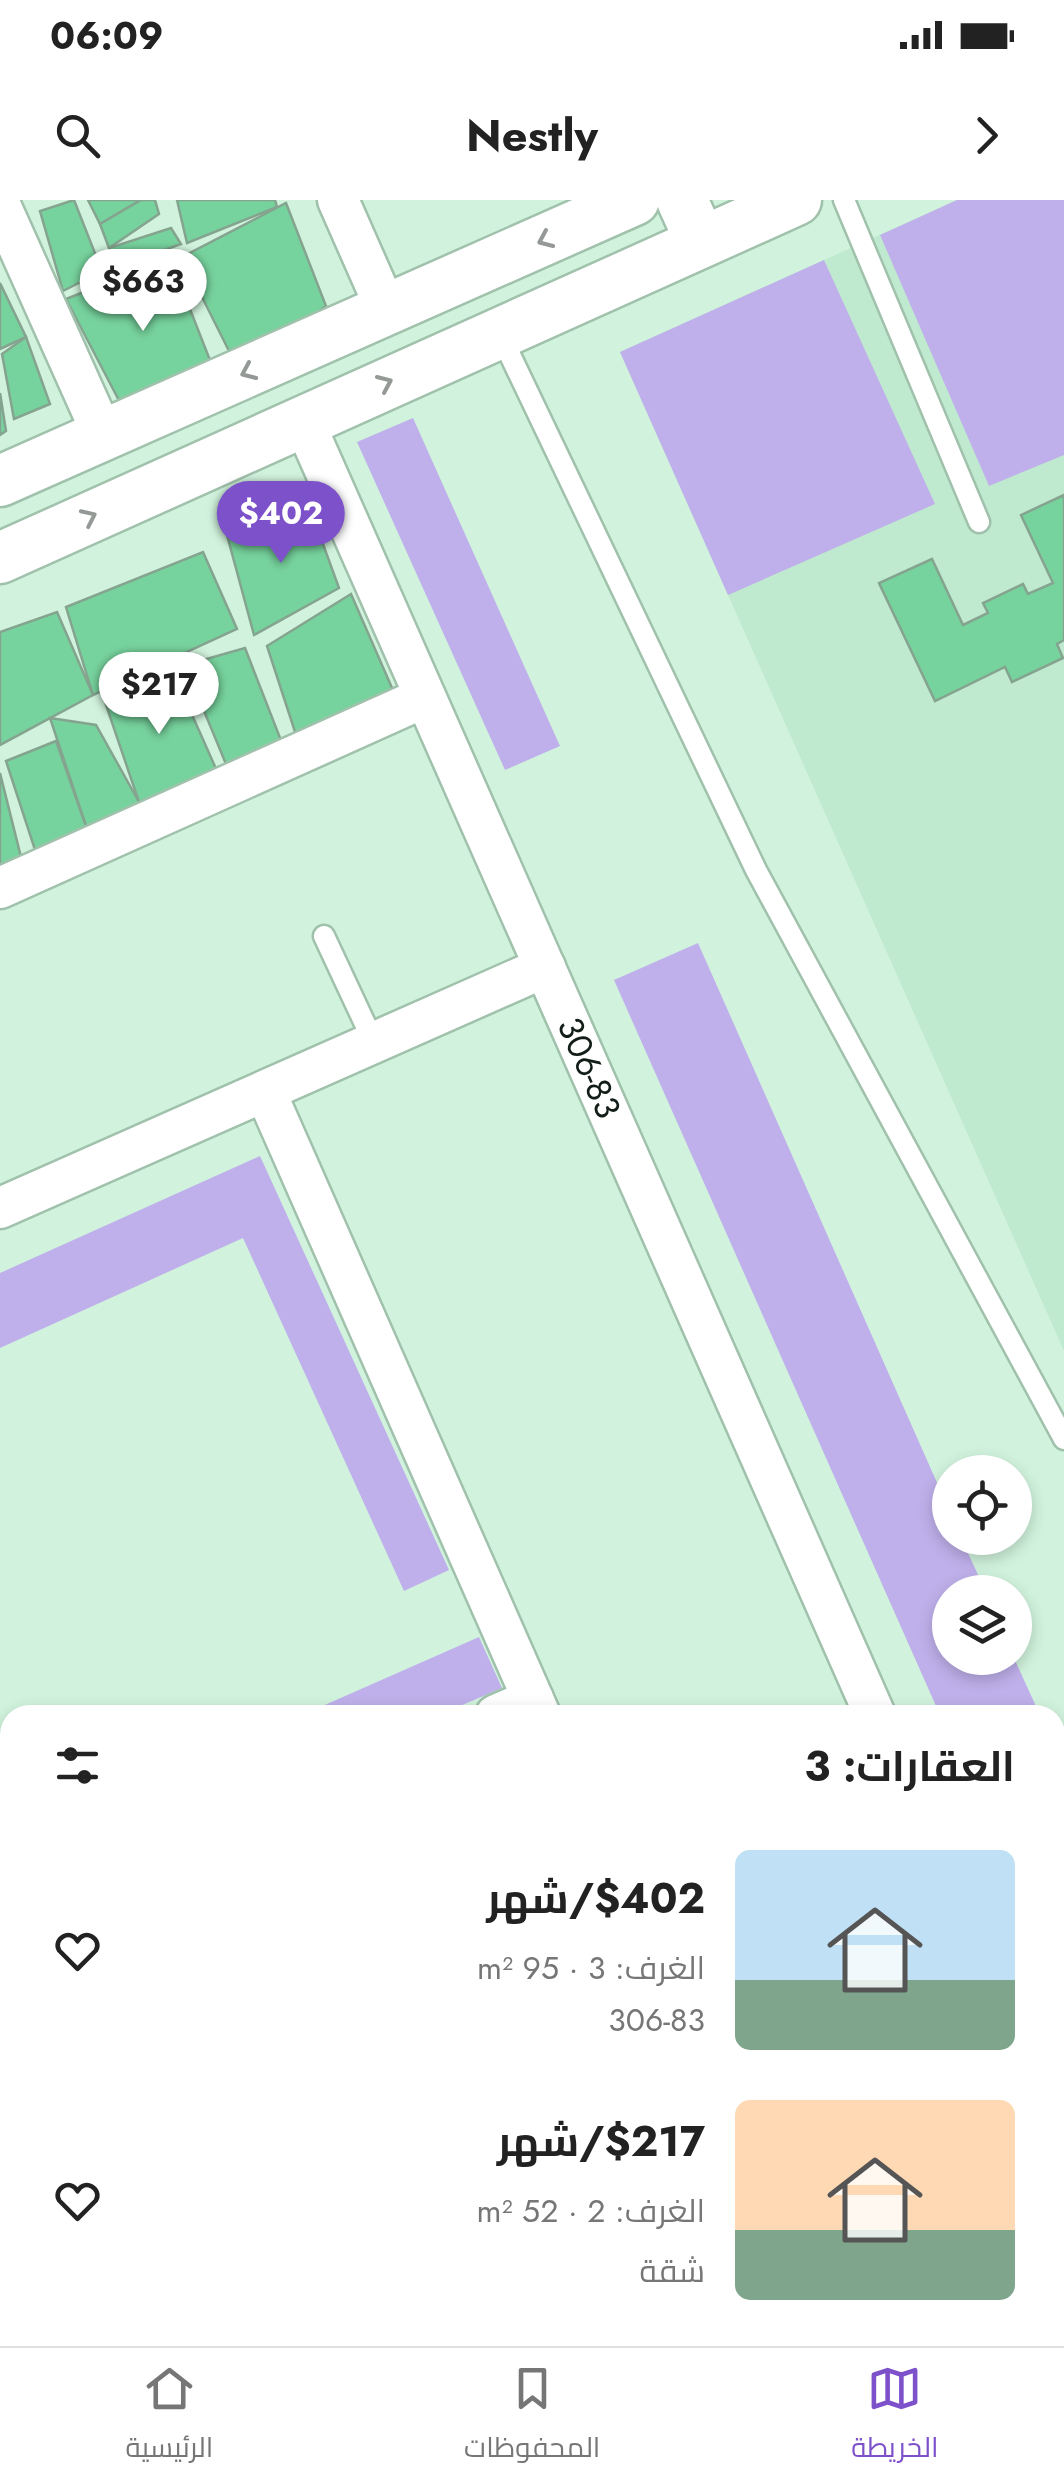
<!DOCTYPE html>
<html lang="ar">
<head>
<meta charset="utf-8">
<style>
	body { margin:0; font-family:Jost,Cairo,sans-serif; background:#f2f2f2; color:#222; direction:rtl; height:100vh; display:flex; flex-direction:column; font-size:38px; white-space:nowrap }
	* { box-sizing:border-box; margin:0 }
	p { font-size:32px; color:#767676 }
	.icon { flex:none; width:55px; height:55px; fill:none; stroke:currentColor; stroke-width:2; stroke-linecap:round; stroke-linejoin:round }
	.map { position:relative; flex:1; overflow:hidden; direction:ltr }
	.details { position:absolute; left:0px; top:1505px; width:1065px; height:642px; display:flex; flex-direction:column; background:#fff; border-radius:30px 30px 0 0; box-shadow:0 5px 15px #0003; direction:rtl }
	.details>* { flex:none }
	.fabs { position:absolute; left:932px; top:1255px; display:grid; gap:20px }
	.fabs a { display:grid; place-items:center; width:100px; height:100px; border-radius:50%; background:#fff; box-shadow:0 5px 15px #0003; font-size:50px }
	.price { position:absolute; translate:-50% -85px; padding:0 22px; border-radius:35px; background:#fff; color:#222; font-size:32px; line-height:65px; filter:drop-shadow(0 2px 5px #0008) }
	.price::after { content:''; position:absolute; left:50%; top:60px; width:30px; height:22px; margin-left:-15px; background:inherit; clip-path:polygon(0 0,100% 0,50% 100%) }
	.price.on { background:#7d51ca; color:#fff }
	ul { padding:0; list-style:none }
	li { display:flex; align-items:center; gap:30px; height:250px; padding:0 50px }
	li span { display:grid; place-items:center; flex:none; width:280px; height:200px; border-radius:15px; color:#555 }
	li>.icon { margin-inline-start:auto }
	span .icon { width:120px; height:120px; fill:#fffc; stroke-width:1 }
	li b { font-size:42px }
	h2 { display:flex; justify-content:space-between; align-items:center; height:120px; padding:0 50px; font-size:42px }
	.status { display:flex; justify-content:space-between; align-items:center; height:70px; padding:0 50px; background:#fff; direction:ltr }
	.status svg { height:28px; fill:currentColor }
	header { display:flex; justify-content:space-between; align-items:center; height:130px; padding:0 50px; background:#fff; font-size:45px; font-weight:700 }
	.menu { display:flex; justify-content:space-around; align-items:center; height:140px; border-top:2px solid #e0e0e0; background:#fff; font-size:28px; color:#767676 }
	.menu a { display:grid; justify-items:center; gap:5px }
	.menu .on { color:#7d51ca }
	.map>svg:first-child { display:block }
	.built { fill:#c0eacf }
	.green { fill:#bfb0eb }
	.forest { fill:#c2aafd }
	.building { fill:#77d39d; stroke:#84a48f; stroke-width:2.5 }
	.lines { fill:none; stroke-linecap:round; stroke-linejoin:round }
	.service-casing { stroke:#a0c1ab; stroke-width:25 }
	.minor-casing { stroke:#a0c1ab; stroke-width:45 }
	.tertiary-casing { stroke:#a0c1ab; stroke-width:55 }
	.service { stroke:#fff; stroke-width:20 }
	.minor { stroke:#fff; stroke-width:40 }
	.tertiary { stroke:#fff; stroke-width:50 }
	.oneway { stroke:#949996 }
	.labels { text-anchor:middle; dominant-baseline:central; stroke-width:8; stroke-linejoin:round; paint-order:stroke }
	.street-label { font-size:35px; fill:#111d16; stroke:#d1f3dd }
</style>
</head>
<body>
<div class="status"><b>06:09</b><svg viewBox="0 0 49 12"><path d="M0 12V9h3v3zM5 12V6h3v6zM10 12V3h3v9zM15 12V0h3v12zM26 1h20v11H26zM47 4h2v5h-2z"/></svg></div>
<header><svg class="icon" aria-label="forward" viewBox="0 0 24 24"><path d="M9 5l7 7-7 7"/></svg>Nestly<svg class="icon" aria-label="search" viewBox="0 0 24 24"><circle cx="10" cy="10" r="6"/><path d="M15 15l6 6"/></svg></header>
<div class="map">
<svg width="1064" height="2146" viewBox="0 0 1064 2146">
	<rect width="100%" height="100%" fill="#d1f3dd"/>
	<polygon class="built" points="957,0 1064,0 1064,1151 620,152"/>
	<g class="green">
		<polygon points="957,0 1064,0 1064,255 989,286 880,35"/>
		<polygon points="824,60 935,304 728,395 620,152"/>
		<polygon points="413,218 560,546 505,570 357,242"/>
		<polygon points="698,743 950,1312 950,1338 961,1338 986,1392 950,1392 950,1458 1014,1458 1040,1515 940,1515 614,780"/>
		<polygon points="260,956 449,1370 404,1391 243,1038 0,1148 0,1073"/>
		<polygon points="479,1437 502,1488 439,1515 302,1515"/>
		<polygon points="10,1643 10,1703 0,1708 0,1648"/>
	</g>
	<polygon class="forest" points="1064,1638 1064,2146 606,2146 602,2138 1055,2138 1055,1641"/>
	<g class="building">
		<polygon points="74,0 102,71 63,91 40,11"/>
		<polygon points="88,0 141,0 100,24"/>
		<polygon points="141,0 155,0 159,14 109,48 100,24"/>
		<polygon points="177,0 275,0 277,7 187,43"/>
		<polygon points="286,3 326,106 238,169 182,57"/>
		<polygon points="171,28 181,44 114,68 109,48"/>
		<polygon points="170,58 215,173 125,212 66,99"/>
		<polygon points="0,83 26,137 0,149"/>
		<polygon points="26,137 50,204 14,219 2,154"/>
		<polygon points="0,193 6,231 0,235"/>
		<polygon points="1064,295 1064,440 1057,444 1063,458 1012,482 1005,467 935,501 879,383 932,359 963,425 988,413 983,403 1023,384 1028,394 1053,383 1021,315"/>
		<polygon points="308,303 339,388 254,435 227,335"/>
		<polygon points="203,352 237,429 93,495 66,407"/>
		<polygon points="351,394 396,497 298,541 267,446"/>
		<polygon points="57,412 93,495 0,545 0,432"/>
		<polygon points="245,448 282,543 226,564 185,465"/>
		<polygon points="173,472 217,571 139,602 104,499"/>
		<polygon points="50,518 96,525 139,602 88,632"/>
		<polygon points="56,541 88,632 37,656 6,561"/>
		<polygon points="0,573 23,665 0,675"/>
		<polygon points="10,1748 10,2029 0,2033 0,1752"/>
		<polygon points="10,2093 10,2138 505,2138 487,2146 0,2146 0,2098"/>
	</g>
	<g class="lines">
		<defs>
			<g id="service">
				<polyline points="844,0 979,322"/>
				<polyline points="500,134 756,670 1064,1239"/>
				<polyline points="324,736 374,843"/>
			</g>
			<g id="minor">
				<polyline points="338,0 387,111"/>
				<polyline points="0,5 103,235"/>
				<path id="s1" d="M303 220 875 1515"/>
				<polyline points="0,688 425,497"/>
				<polyline points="265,891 540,1515"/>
				<polyline points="0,1008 545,767"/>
				<polyline points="496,1515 533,1499"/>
				<polyline points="1055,1595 1064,1591"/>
				<polyline points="0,1732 10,1728"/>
				<polyline points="0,2061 10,2057"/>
				<polyline points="567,2138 571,2146"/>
			</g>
			<g id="tertiary">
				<polyline points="682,0 701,42"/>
				<polyline points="0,281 634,0"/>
				<polyline points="0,358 796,0"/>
			</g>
		</defs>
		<use href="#service" class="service-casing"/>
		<use href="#minor" class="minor-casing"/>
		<use href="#tertiary" class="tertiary-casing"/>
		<use href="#service" class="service"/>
		<use href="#minor" class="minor"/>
		<use href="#tertiary" class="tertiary"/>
	</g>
	<defs><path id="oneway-chevron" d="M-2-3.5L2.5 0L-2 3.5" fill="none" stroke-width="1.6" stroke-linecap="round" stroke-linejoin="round" transform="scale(2.5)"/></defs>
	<g class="oneway">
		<use href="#oneway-chevron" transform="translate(545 40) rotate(156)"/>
		<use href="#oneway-chevron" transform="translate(248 172) rotate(156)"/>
		<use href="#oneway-chevron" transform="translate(385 183) rotate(-24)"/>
		<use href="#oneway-chevron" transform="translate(89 317) rotate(-25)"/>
	</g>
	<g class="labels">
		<g class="street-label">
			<text stroke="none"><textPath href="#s1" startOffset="708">306-83</textPath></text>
		</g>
	</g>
</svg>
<div class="fabs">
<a><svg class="icon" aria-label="locate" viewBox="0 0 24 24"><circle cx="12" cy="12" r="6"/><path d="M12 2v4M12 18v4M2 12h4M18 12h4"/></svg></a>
<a><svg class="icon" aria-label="layers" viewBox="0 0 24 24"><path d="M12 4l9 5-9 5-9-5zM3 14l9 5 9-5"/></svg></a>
</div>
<b class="price" style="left:143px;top:134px">$663</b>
<b class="price on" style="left:281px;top:366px">$402</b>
<b class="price" style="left:159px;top:537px">$217</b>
<section class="details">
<h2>العقارات: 3<svg class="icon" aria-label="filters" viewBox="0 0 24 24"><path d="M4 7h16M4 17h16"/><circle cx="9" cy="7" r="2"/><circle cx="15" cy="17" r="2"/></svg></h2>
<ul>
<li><span style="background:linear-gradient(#bfe0f5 65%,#7fa58c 0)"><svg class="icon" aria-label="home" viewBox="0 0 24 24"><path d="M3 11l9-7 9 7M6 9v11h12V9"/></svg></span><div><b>$402/شهر</b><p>الغرف: 3 · 95 m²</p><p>306-83</p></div><svg class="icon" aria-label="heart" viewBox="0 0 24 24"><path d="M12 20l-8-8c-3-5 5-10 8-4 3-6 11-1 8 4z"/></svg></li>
<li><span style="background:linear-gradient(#ffd9b3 65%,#7fa58c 0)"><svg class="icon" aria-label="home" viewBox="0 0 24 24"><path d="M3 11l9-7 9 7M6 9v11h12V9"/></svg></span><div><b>$217/شهر</b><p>الغرف: 2 · 52 m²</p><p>شقة</p></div><svg class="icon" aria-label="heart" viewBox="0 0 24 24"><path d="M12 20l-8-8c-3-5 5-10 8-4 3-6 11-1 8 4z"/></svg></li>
</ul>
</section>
</div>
<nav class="menu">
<a class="on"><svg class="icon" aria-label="map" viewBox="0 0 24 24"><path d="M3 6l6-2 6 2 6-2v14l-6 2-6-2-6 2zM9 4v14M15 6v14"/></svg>الخريطة</a>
<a><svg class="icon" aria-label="saved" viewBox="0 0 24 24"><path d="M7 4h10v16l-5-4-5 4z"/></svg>المحفوظات</a>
<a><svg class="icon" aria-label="home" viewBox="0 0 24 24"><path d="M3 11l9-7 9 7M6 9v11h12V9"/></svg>الرئيسية</a>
</nav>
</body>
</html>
